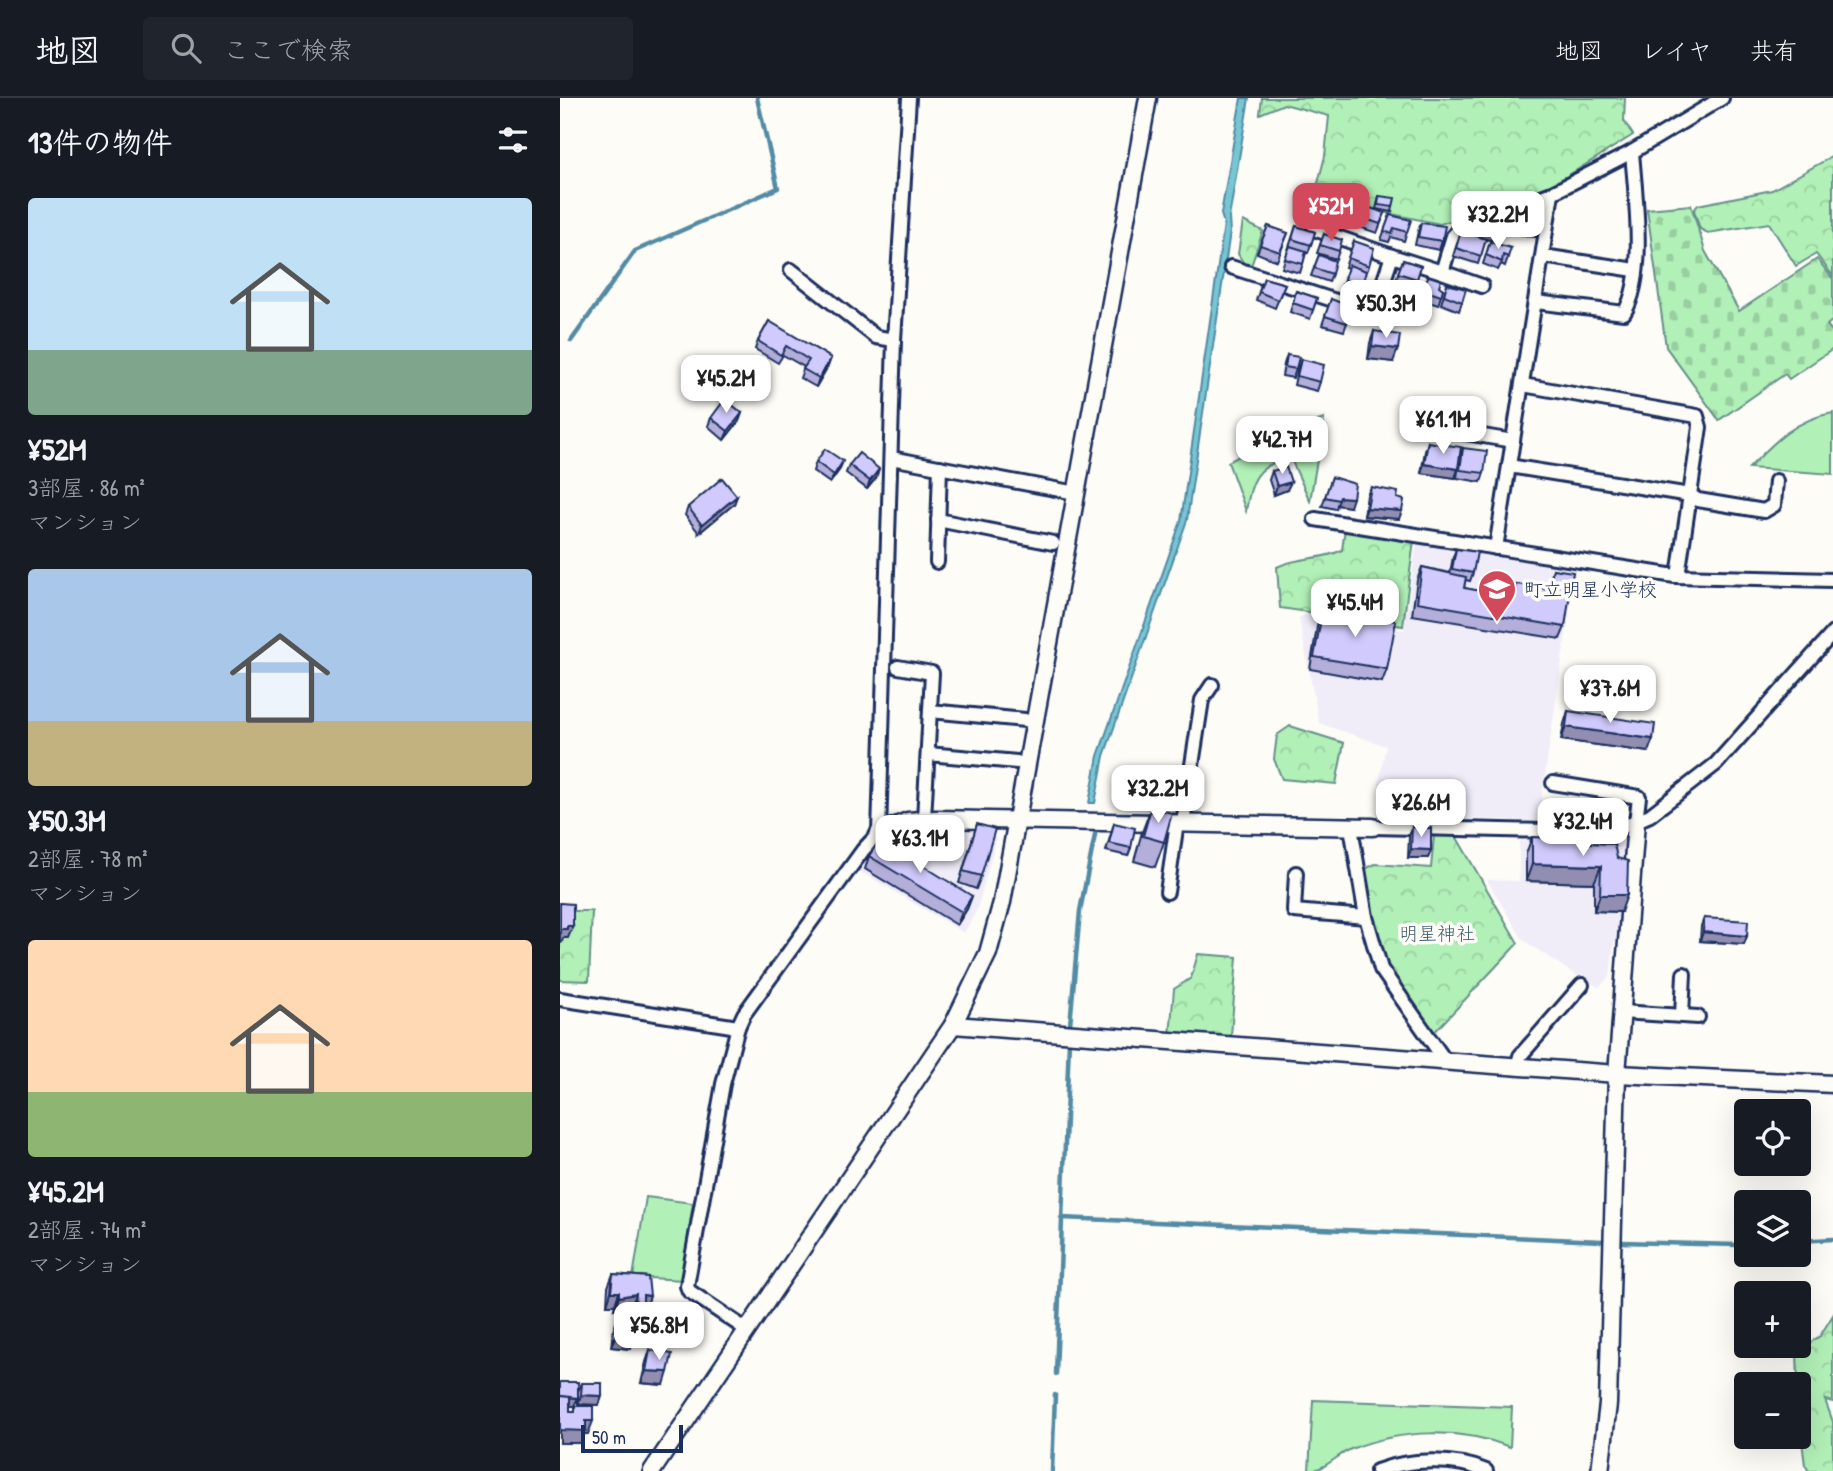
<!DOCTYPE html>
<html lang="ja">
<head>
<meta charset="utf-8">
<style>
	body { margin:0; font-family:"Patrick Hand","Klee One",sans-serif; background:#20242c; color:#f1f3f6; height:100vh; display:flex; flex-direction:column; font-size:26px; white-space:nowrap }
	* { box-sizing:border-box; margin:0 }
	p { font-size:23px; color:#9ea1a6 }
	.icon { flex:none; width:38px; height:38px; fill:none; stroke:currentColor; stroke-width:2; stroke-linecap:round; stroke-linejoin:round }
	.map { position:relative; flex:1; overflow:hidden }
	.details { display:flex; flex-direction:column; background:#171b24; width:560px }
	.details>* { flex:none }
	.controls { position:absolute; left:1174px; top:1001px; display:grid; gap:14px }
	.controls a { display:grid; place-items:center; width:77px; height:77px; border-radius:7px; background:#171b24; box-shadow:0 7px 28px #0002; font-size:35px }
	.scale { position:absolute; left:21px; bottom:18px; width:102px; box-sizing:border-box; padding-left:7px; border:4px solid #1b2f5e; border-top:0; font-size:19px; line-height:24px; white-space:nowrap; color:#1b2f5e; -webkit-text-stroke:5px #fdfcf7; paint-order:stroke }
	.price { position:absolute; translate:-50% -60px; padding:0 16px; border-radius:14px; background:#fff; color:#222; font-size:23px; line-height:46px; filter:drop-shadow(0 2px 4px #0008) }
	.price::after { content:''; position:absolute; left:50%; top:42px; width:21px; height:16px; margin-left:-10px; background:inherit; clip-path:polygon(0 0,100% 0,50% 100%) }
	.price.selected { background:#d1495b; color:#fff }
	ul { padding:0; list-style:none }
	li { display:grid; align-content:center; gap:14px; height:371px; padding:0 28px }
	li span { display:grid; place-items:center; height:217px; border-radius:7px; color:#555 }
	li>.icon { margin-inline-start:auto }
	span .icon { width:126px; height:126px; fill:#fffc; stroke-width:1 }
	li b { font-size:30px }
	h2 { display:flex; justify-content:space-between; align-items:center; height:84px; padding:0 28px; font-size:30px }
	header { display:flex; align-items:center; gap:42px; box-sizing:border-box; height:98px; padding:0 35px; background:#171b24; border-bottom:2px solid #363941 }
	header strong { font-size:33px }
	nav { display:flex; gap:38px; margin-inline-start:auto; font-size:24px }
	.search { width:490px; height:63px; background:#20242c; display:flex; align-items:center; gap:18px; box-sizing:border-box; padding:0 24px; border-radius:7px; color:#9ea1a6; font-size:26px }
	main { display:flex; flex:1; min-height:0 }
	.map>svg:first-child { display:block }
	.built { fill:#f0edf9 }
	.green { fill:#b1f0b7; stroke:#66908a; stroke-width:2 }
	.forest { fill:url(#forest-crowns); stroke:#66908a; stroke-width:2 }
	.cemetery { fill:url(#cemetery-stones); stroke:#66908a; stroke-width:2 }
	.water { fill:#77c6d3; stroke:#528aa4; stroke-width:2 }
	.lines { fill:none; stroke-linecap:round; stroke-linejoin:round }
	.stream { stroke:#528aa4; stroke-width:4.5 }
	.minor-casing { stroke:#1b2f5e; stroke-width:18 }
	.tertiary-casing { stroke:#1b2f5e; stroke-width:21 }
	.minor { stroke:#fdfcf7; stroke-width:12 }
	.tertiary { stroke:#fdfcf7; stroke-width:16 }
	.wall { fill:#b4afda; stroke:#1b2f5e; stroke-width:2 }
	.shaded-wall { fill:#928eb1; stroke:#1b2f5e; stroke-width:2 }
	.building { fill:#d1cbfd; stroke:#1b2f5e; stroke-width:2 }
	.labels { text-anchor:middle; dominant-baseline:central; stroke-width:7; stroke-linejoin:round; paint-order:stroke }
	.poi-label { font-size:19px; fill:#1b2f5e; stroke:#fdfcf7; text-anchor:start }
	.park-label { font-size:19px; fill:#405f74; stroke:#fdfcf7 }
</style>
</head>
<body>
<header>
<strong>地図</strong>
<div class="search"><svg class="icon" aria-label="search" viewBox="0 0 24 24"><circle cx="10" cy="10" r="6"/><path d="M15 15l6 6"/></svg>ここで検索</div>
<nav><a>地図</a><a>レイヤ</a><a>共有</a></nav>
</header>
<main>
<section class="details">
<h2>13件の物件<svg class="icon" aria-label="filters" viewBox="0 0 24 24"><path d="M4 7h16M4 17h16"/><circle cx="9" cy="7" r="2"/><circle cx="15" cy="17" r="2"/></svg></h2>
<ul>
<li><span style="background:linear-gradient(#bfe0f5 70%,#7fa58c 0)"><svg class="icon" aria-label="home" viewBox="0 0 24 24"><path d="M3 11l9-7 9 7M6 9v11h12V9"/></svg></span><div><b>¥52M</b><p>3部屋 · 86 m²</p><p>マンション</p></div></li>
<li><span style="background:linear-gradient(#a9c7e8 70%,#c2b280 0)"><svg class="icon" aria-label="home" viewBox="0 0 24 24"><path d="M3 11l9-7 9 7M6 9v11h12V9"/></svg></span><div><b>¥50.3M</b><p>2部屋 · 78 m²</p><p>マンション</p></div></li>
<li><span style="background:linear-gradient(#ffd9b3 70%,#8fb573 0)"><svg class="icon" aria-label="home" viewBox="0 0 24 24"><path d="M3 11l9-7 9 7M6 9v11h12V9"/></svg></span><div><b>¥45.2M</b><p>2部屋 · 74 m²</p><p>マンション</p></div></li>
</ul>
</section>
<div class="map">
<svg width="1273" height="1373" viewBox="0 0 1273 1373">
	<defs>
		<pattern id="forest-crowns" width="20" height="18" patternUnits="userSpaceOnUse" patternTransform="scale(1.75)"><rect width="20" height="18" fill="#b1f0b7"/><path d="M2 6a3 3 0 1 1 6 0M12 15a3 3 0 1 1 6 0" fill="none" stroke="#98cea0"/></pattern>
		<pattern id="cemetery-stones" width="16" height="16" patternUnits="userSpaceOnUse" patternTransform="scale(1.75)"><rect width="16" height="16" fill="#b1f0b7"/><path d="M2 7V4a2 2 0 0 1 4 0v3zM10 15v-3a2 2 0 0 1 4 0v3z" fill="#98cea0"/></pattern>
	</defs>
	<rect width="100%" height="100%" fill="#fdfcf7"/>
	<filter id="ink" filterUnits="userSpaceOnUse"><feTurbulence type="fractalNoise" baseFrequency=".0143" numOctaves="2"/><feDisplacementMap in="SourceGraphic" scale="14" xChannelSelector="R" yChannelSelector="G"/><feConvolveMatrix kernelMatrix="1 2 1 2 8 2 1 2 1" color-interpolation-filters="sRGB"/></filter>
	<g filter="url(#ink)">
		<g class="built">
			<polygon points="857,444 1016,469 978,723 818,718 819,683 826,648 759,625 739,520 745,517 844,532"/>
			<polygon points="356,729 422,731 431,734 436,742 417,812 404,835 299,773 322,743 336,734"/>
			<polygon points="959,743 1068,746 1064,843 1054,843 1050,878 1039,889 1021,881 963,842 927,782 959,783"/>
		</g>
		<g class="green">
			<path d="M1273 315V376L1189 370C1214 344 1236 321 1273 315Z"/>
			<path d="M764 321 750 403 730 359C696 368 692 381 686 413L668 364 728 332Z"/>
			<polygon points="86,1099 133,1105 122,1182 73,1179"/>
			<path d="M753 1302 952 1309 950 1349C900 1330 842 1331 791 1351 777 1357 765 1372 749 1373Z"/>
		</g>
		<g class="forest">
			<polygon points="702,0 1065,0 1064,23 1073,37 996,85 953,104 880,126 822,114 757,89 765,58 769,18 724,6 700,16"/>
			<polygon points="1273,58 1273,178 1256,156 1236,168 1209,125 1148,135 1140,131 1134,112 1138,107 1212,92"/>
			<polygon points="683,123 703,133 691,168 684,166 678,156"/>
			<path d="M785 430 854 442 843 528 720 510 717 469C738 458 761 463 782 452Z"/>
			<polygon points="730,628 784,645 776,686 722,681 714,661 717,637"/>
			<polygon points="874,738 896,738 958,845 868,941 821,871 797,775 815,766 871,770"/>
			<polygon points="0,813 32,813 29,883 0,882"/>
			<polygon points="638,856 677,859 671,938 667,941 610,938 614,891 631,880"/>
			<polygon points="1273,1217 1273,1304 1265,1302 1273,1324 1273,1373 1249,1373 1245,1367 1239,1320 1237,1253 1260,1238"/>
		</g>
		<polygon class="cemetery" points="1131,107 1145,153 1179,213 1257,161 1273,181 1273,222 1267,227 1273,234 1273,251 1229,281 1225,276 1159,322 1106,249 1087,111"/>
		<polygon class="water" points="681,0 689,0 669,120 670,134 627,422 544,658 535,705 529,705 538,658 621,423 664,126 661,116"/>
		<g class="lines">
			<g class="stream">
				<polyline points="11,243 75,153 218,90 197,0"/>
				<polyline points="510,927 520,813 536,732"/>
				<polyline points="501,1120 1042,1143"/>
				<polyline points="1239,1143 1273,1141"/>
				<polyline points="1061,1144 1178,1147"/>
				<polyline points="496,1276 509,943"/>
				<polyline points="492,1373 495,1297"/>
			</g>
			<defs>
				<g id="minor">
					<polyline points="754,131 832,158"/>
					<polyline points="983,158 1075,172"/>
					<polyline points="671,169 813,215 832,158 882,174 893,138 901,129 992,95 1072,54 1162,0"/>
					<polyline points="231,172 316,239 334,242"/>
					<polyline points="882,174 922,188"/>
					<path d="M976 204 1064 215C1087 179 1075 96 1072 54"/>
					<polyline points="963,287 1137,318 1140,329 1118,478"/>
					<polyline points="870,329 953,343"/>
					<polyline points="331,360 516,395"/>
					<polyline points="949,368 1130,397 1138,402 1204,413 1214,407 1216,383"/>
					<polyline points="755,421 1115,478 1273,482"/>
					<polyline points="378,422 493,445"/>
					<polyline points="936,450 992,95"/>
					<polyline points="377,464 380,369"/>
					<polyline points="338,569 372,575 364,721"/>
					<polyline points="370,613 465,622"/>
					<polyline points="368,656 457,664"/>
					<polyline points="993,685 1079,699 1076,724"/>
					<polyline points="623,725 642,602 652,587"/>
					<polyline points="791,729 806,819 821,871 886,964"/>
					<polyline points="813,729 1028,734 1058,731 1090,717 1156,666 1273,535"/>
					<polyline points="736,775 734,813 806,819"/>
					<polyline points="607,794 617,724"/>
					<polyline points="0,901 178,929"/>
					<polyline points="1061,914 1138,919"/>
					<polyline points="1122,917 1124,876"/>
					<polyline points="957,969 960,958 1022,887"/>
					<polyline points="187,1232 129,1193 127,1188 163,986 178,929 184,916 303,752 319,735 334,242 349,0"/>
					<path d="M817 1373C849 1361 894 1359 926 1373"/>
				</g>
				<g id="tertiary">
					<polyline points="319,735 348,723 375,721 813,729"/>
					<polyline points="393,927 1057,976 1273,986"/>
					<polyline points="92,1373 393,927 428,855 442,804 588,0"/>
					<polyline points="1040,1373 1048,1306 1057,976 1076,724"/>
				</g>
			</defs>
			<use href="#minor" class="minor-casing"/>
			<use href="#tertiary" class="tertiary-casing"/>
			<use href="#minor" class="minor"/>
			<use href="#tertiary" class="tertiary"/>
		</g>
		<g class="wall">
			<polygon points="752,90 768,112 764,121 744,115"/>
			<polygon points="776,98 795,105 790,119 785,118 783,125 768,120"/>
			<polygon points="819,98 833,109 832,114 816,111"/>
			<polygon points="965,106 976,139 959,136 962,115"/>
			<polygon points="948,111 958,125 954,134 942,132"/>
			<polygon points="825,115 817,135 796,128 800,119"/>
			<polygon points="830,117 847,134 844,143 831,139 829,144 821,142"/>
			<polygon points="923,122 938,143 926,141 918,166 893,158 901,133 917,138"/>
			<polygon points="861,125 882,143 879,152 855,147 858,133"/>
			<polygon points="708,128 728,135 717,163 697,155"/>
			<polygon points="736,128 755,134 748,155 746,155 740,175 722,170"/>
			<polygon points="764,136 779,153 776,161 757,155"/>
			<polygon points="794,143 809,168 799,196 781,190 788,170 785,169"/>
			<polygon points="930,144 948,159 945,168 941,166 938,172 923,166"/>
			<polygon points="759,157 772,176 769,184 751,178"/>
			<polygon points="843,162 861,168 854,189 835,184"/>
			<polygon points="704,180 725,186 715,210 696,202"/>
			<polygon points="887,186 902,204 899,213 881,206"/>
			<polygon points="860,191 883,191 878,207 857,200"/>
			<polygon points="736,193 757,200 750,221 730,214"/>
			<polygon points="771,201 787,225 784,233 762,227"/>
			<polygon points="209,223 271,260 268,268 256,289 240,280 244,269 223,257 218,265 195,251 198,243"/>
			<polygon points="814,233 833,264 808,261 810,245"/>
			<polygon points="727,257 736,271 733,280 722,278 724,266"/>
			<polygon points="741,261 760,284 757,293 734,287 738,269"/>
			<polygon points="182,315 179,323 164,342 148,328 151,320"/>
			<polygon points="868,344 895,380 861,375 865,353"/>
			<polygon points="903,350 924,375 921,384 897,380 900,358"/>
			<polygon points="256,364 280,371 270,385 253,373"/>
			<polygon points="289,367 316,380 307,391 286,375"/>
			<polygon points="712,373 727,392 714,397 709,382"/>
			<polygon points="772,379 790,409 777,407 776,411 762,408"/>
			<polygon points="811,389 837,400 839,421 804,418 807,397"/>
			<polygon points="177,398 174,406 139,435 125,417 128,409"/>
			<polygon points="896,451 913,475 910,483 905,482 904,490 924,494 929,478 944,497 951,498 956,486 987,491 993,471 1005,529 1000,541 852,517 857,482 862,469 890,475 893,459"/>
			<polygon points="763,510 827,571 822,584 750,571 758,523"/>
			<polygon points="1008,613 1088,654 1001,642 1004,626"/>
			<polygon points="591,710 604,744 595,769 574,763 582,734"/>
			<polygon points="554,725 571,750 568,758 546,753"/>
			<polygon points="417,726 421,778 416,791 399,785"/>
			<polygon points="852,729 871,752 868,760 848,760 849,738"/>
			<polygon points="989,730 997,738 1020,739 1023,732 1030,745 1061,814 1034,813 1034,785 966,783 966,756 972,739 985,740"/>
			<polygon points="309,758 412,798 407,811 397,827 305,771"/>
			<polygon points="1144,820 1187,838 1184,846 1140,843 1141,828"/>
			<polygon points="53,1176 88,1179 86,1210 81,1210 78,1218 70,1217 71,1209 54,1211 55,1207 47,1207 48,1189"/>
			<polygon points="58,1220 74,1239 70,1251 51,1249 53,1233"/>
			<polygon points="90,1252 104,1287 81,1285 86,1264"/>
			<polygon points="22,1285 42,1298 39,1307 18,1306 18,1293"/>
		</g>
		<g class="shaded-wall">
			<polygon points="962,128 979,130 976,139 959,136"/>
			<polygon points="919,132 941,134 938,143 916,140"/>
			<polygon points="812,248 838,251 833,264 808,261"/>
			<polygon points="271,260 268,268 256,289 259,280"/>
			<polygon points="182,315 179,323 164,342 168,333"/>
			<polygon points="283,363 280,371 270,385 274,377"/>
			<polygon points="864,366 898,371 895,380 861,375"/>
			<polygon points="319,371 316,380 307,391 310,383"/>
			<polygon points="731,384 727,392 714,397 717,388"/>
			<polygon points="177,398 174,406 139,435 142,427"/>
			<polygon points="780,399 793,400 790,409 777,407"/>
			<polygon points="807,410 842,413 839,421 804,418"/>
			<polygon points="1006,629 1093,641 1088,654 1001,642"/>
			<polygon points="851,751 871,752 868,760 848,760"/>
			<polygon points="972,766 1041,768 1034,785 966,783"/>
			<polygon points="1040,797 1067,797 1061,814 1034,813"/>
			<polygon points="412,798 407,811 397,827 402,814"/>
			<polygon points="7,828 13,828 8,840 3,840 2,844 0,843 0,831"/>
			<polygon points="1143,834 1187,838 1184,846 1140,843"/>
			<polygon points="51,1194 59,1194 55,1207 47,1207"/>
			<polygon points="76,1196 71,1209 54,1211 59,1199"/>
			<polygon points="83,1197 90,1198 86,1210 81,1210 78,1218 70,1217 75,1205"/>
			<polygon points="56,1237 74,1239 70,1251 51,1249"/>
			<polygon points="86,1273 108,1274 104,1287 81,1285"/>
			<polygon points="21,1297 42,1298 39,1307 18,1306"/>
			<polygon points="0,1299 18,1300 14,1308 0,1308"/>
			<polygon points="26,1323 33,1323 28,1336 24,1336 21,1345 0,1345 0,1332"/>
		</g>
		<g class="building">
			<polygon points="752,90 771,96 768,112 747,106"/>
			<polygon points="776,98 795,105 793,111 788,110 786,117 771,111"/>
			<polygon points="819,98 835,100 833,109 818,107"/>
			<polygon points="965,106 982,109 979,130 962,128"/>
			<polygon points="804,108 825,115 820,126 800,119"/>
			<polygon points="948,111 960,113 958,125 945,123"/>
			<polygon points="942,116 941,134 919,132 923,122"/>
			<polygon points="830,117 851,122 847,134 834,130 832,136 824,133"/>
			<polygon points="861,125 885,128 882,143 858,139"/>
			<polygon points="708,128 728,135 720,154 700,147"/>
			<polygon points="736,128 755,134 751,147 732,141"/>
			<polygon points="901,133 926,141 921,158 896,150"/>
			<polygon points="764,136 782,142 779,153 760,147"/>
			<polygon points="794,143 814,150 809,168 788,160"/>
			<polygon points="930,144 951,150 948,159 943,157 942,164 926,157"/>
			<polygon points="730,148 746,153 743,166 725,161"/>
			<polygon points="759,157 775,163 772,176 754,170"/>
			<polygon points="843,162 861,168 857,181 838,175"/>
			<polygon points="789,167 806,173 802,188 784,181"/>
			<polygon points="869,178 881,182 879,188 883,191 881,198 860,191"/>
			<polygon points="704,180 725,186 718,202 699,194"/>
			<polygon points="887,186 906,191 902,204 884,197"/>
			<polygon points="736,193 757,200 753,212 733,205"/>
			<polygon points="771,201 792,209 787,225 765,218"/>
			<polygon points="209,223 271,260 259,280 243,271 249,262 226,248 221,257 198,243"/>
			<polygon points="814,233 840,237 838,251 812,248"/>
			<polygon points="727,257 739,259 736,271 725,269"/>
			<polygon points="741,261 764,267 760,284 737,278"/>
			<polygon points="165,301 182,315 168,333 151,320"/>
			<polygon points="868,344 901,349 898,371 864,366"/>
			<polygon points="903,350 927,353 924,375 900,372"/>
			<polygon points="265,351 283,363 274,377 256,364"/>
			<polygon points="299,355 319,371 310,383 289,367"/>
			<polygon points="726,369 731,384 717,388 712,373"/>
			<polygon points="772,379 795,386 793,400 780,399 779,402 765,399"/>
			<polygon points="162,380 177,398 142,427 128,409"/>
			<polygon points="811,389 838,394 837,400 844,402 842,413 807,410"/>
			<polygon points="896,451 917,454 913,475 892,471"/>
			<polygon points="862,469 906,479 904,490 927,494 929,478 947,481 944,497 954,499 956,486 989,491 993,471 1013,474 1005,529 857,504"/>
			<polygon points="763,510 836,523 827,571 754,559"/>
			<polygon points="1008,613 1095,626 1093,641 1006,629"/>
			<polygon points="591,710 612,715 604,744 583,738"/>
			<polygon points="554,725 575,730 571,750 549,745"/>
			<polygon points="417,726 435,731 421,778 403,773"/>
			<polygon points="852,729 871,730 871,752 851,751"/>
			<polygon points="989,730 998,730 997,738 1023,739 1023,732 1030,732 1030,745 1054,746 1057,760 1068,763 1067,797 1040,797 1041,768 972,766 972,739 989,740"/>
			<polygon points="320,741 412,798 402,814 309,758"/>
			<polygon points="0,805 13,806 13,828 7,828 7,831 0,831"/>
			<polygon points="1144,820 1188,823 1187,838 1143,834"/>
			<polygon points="53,1176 88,1179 90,1198 83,1197 83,1205 75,1205 76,1196 59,1199 59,1194 51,1194"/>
			<polygon points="58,1220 76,1223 74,1239 56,1237"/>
			<polygon points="90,1252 112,1256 108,1274 86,1273"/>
			<polygon points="0,1284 18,1284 18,1300 0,1298"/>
			<polygon points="22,1285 42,1285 42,1298 21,1297"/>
			<polygon points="0,1298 10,1299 10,1314 15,1314 15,1308 33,1308 33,1323 26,1323 26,1333 0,1332"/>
		</g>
	</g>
	<defs>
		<symbol id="school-pin" viewBox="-11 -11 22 30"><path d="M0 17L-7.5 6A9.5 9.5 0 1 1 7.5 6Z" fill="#d1495b" stroke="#fdfcf7"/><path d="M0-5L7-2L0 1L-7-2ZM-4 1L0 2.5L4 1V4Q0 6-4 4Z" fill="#fff"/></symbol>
	</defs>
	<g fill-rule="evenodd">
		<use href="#school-pin" x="915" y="469" width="44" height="60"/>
	</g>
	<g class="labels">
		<g class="poi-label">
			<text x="964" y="491">町立明星小学校</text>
		</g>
		<g class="park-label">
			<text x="877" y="835">明星神社</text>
		</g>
	</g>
</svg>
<div class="controls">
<a><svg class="icon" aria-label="locate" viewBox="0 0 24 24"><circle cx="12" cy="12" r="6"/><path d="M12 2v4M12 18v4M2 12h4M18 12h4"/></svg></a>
<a><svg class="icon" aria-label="layers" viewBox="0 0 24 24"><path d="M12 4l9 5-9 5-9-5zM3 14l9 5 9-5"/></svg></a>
<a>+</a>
<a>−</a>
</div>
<div class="scale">50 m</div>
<b class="price selected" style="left:771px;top:145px">¥52M</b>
<b class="price" style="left:938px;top:153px">¥32.2M</b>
<b class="price" style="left:826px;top:242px">¥50.3M</b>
<b class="price" style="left:166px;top:317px">¥45.2M</b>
<b class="price" style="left:883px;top:358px">¥61.1M</b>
<b class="price" style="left:722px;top:378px">¥42.7M</b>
<b class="price" style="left:795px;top:541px">¥45.4M</b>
<b class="price" style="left:1050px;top:627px">¥37.6M</b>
<b class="price" style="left:598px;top:727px">¥32.2M</b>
<b class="price" style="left:861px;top:741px">¥26.6M</b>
<b class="price" style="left:1023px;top:760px">¥32.4M</b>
<b class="price" style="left:360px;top:777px">¥63.1M</b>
<b class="price" style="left:99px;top:1264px">¥56.8M</b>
</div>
</main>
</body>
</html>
